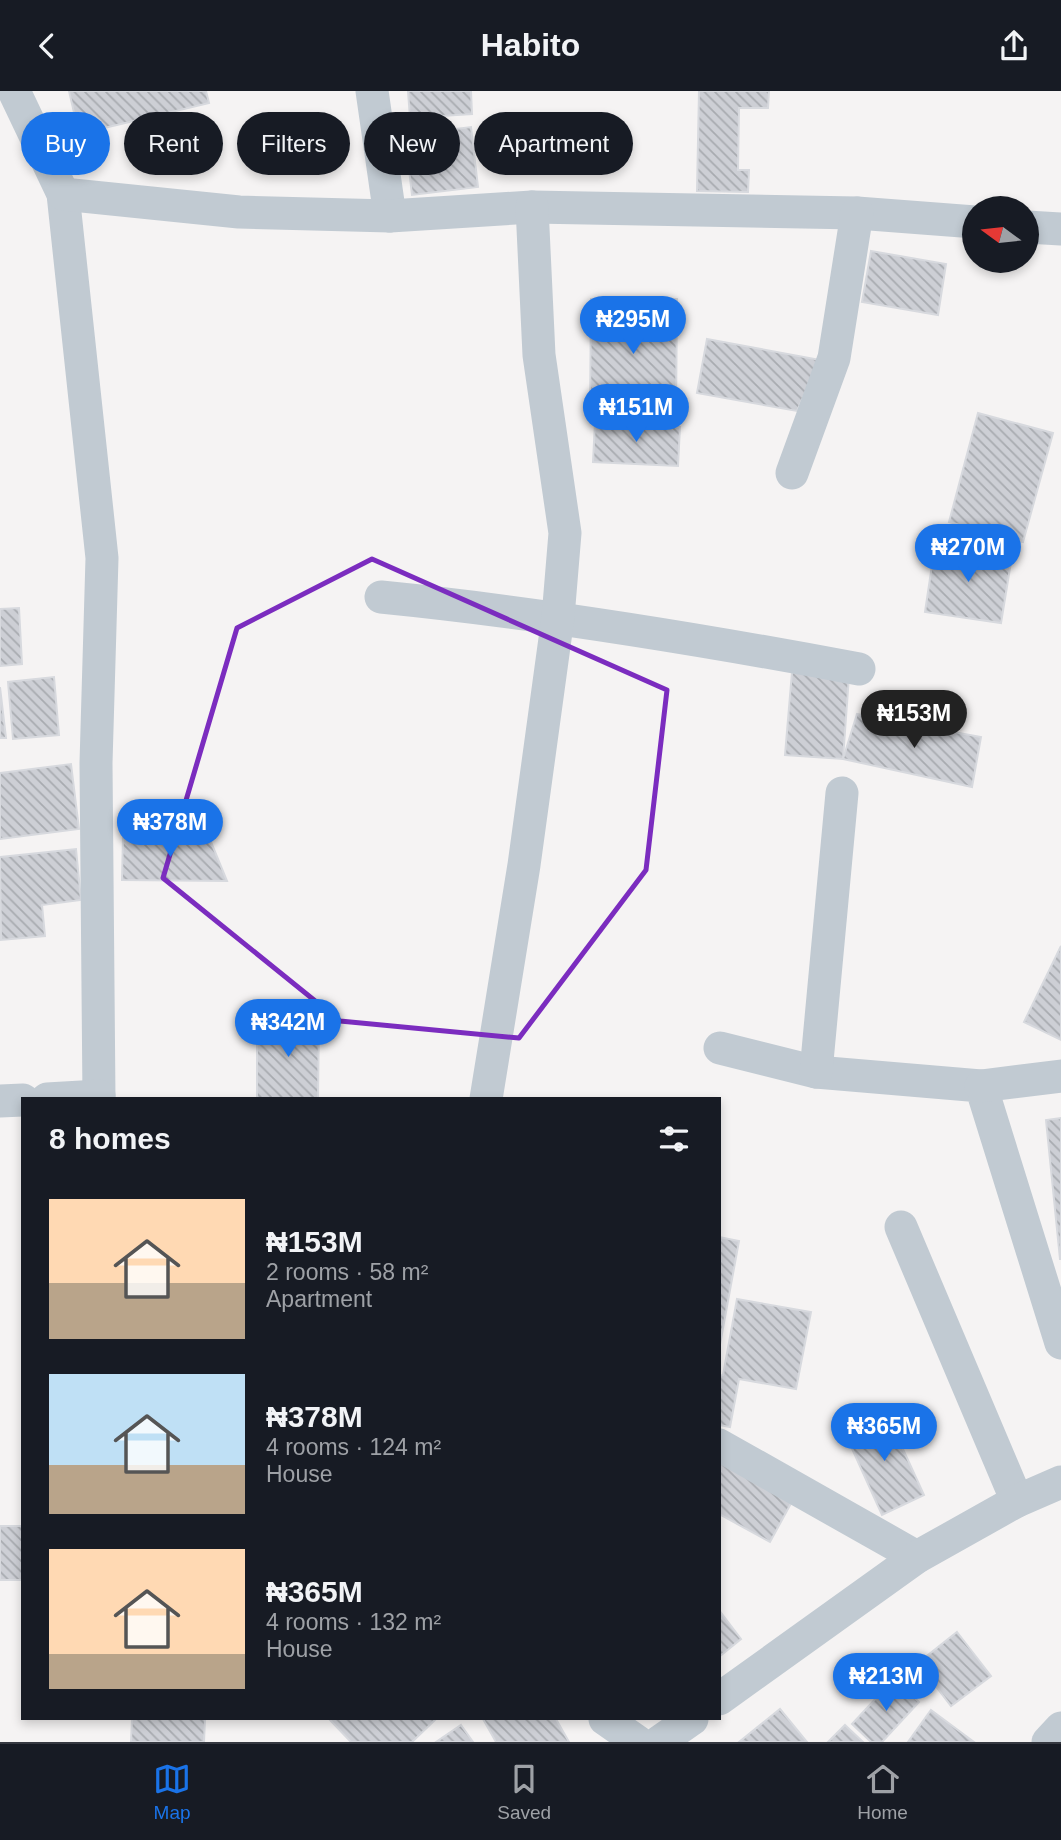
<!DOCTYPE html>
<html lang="en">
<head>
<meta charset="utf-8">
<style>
	body { margin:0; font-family:Helvetica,sans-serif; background:#242831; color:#f1f3f6; height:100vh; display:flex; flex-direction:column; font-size:26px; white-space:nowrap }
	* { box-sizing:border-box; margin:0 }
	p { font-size:23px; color:#9ea1a6 }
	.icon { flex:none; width:38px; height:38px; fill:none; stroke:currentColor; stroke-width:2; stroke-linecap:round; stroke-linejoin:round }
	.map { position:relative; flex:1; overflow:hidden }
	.panel { position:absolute; left:21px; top:1006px; width:700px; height:623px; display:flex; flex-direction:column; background:#171b24; border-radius:0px; box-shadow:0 4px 10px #0003 }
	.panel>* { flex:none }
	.guide { position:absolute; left:21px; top:21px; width:700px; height:63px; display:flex; gap:14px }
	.needle { width:46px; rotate:285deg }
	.controls { position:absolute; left:962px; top:105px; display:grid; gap:14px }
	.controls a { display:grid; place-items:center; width:77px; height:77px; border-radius:50%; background:#171b24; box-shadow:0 4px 10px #0003; font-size:35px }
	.price { position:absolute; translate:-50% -60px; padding:0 16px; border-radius:24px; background:#1a73e8; color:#fff; font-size:23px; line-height:46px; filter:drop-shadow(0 2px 4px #0008) }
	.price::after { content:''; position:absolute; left:50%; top:42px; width:21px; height:16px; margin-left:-10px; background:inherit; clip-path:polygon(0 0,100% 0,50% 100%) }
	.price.active { background:#222; color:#fff }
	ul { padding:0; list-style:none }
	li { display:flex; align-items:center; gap:21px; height:175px; padding:0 28px }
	li span { display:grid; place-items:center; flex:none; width:196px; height:140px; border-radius:0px; color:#555 }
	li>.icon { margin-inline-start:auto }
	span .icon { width:84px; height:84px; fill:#fffc; stroke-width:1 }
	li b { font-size:30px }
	h2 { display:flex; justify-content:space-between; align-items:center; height:84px; padding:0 28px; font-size:30px }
	.tag { padding:0 24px; border-radius:32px; background:#171b24; box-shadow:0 4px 10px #0003; font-size:24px; line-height:63px }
	.tag.active { background:#1a73e8; color:#fff }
	header { display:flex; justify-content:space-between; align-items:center; height:91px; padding:0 28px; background:#171b24; font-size:32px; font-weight:700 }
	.menu { display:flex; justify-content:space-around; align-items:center; height:98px; border-top:2px solid #363941; background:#171b24; font-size:19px; color:#9ea1a6 }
	.menu a { display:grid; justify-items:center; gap:4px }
	.menu .active { color:#1a73e8 }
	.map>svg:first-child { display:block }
	.building { fill:url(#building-back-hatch); stroke:#d7d9de; stroke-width:2 }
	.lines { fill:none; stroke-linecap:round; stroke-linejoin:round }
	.minor { stroke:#c1cad2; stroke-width:33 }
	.marked { fill:none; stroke:#7b2cbf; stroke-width:5; stroke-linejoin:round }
</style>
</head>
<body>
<header><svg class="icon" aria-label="back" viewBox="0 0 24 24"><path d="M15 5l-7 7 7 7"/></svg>Habito<svg class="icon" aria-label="share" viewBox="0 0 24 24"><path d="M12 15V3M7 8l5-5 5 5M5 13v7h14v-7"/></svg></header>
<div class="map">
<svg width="1061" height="1651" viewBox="0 0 1061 1651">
	<defs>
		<pattern id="building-back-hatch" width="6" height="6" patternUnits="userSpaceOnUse" patternTransform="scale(1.75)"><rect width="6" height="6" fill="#cdcfd5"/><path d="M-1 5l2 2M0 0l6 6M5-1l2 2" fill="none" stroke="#a8abb0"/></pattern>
	</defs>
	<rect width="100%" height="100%" fill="#f5f3f3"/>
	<g class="building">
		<polygon points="69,0 206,0 209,12 79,43"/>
		<polygon points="408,0 471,0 472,23 410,27"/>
		<polygon points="699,0 769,0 768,17 739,17 738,79 749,79 748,101 697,100"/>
		<polygon points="471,36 478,96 412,104 405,44"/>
		<polygon points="871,160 946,173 938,224 862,211"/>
		<polygon points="591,208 677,208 676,322 590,322"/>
		<polygon points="707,248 820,269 797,320 697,302"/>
		<polygon points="978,322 1053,342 1023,451 949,431"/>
		<polygon points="595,331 680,336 678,375 593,371"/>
		<polygon points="935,454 1012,465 1001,532 925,521"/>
		<polygon points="19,517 22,573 0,575 0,518"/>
		<polygon points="792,581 849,585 843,668 785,664"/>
		<polygon points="54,586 59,644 13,648 8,591"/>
		<polygon points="0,596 6,647 0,647"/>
		<polygon points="857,623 981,646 972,696 843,668"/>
		<polygon points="71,673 79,738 0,748 0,682"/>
		<polygon points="123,745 209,746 227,790 122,789"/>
		<polygon points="76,758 81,809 42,814 45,845 1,849 0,766"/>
		<polygon points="1061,855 1061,949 1024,931"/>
		<polygon points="257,928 319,928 318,1008 257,1008"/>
		<polygon points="1061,1027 1061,1168 1060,1168 1046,1029"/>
		<polygon points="719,1146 739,1150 719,1259"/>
		<polygon points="737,1208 811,1221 796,1298 739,1288 730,1336 719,1334 719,1285 723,1284"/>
		<polygon points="886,1321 924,1404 882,1424 844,1340"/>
		<polygon points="719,1363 795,1405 770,1451 719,1423"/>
		<rect x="0" y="1435" width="23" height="54"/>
		<polygon points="719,1519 741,1548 719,1566"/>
		<polygon points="957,1541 991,1585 951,1615 918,1572"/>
		<polygon points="894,1588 919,1611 882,1651 871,1651 852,1633"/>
		<polygon points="780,1618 807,1651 739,1651"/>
		<polygon points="931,1619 974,1651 908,1651"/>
		<polygon points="132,1628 205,1628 204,1651 131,1651"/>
		<polygon points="329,1628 436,1628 412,1651 351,1651"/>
		<polygon points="483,1628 556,1628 569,1651 496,1651"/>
		<polygon points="461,1634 473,1651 436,1651"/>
		<polygon points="845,1634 863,1651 828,1651"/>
	</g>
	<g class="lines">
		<g class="minor">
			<polyline points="14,0 63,103 102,467 96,672 99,1008"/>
			<polyline points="372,0 390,125"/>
			<polyline points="63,103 239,121 390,125 532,116 857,122 975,131"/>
			<polyline points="1027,136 1061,138"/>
			<polyline points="792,382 834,267 857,122"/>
			<path d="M381 506C542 522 700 548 859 578"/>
			<polyline points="720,957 816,981 981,995 1061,1252"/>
			<polyline points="816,981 842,702"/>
			<polyline points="981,995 1061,985"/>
			<polyline points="47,1008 99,1005"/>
			<polyline points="486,1008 524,774 558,526 565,442 539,264 532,116"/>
			<polyline points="0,1010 23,1009"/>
			<polyline points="901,1136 1017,1410"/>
			<polyline points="719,1354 917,1466"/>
			<polyline points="719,1608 917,1466 1017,1410 1061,1391"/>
			<polyline points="605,1628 638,1651"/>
			<polyline points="659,1651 692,1628"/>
			<polyline points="1048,1651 1061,1637"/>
		</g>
	</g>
	<path class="marked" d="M372 468 667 599 646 779 519 947 340 930 163 787 237 537Z"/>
</svg>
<div class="controls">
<a><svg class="needle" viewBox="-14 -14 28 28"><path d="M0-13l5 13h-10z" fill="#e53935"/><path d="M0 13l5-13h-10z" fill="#9ea1a6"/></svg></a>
</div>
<b class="price" style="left:633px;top:265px">₦295M</b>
<b class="price" style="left:636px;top:353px">₦151M</b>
<b class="price" style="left:968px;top:493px">₦270M</b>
<b class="price active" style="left:914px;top:659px">₦153M</b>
<b class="price" style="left:170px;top:768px">₦378M</b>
<b class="price" style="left:288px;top:968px">₦342M</b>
<b class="price" style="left:884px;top:1372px">₦365M</b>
<b class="price" style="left:886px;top:1622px">₦213M</b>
<div class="guide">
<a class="tag active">Buy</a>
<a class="tag">Rent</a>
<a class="tag">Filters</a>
<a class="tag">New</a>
<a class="tag">Apartment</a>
</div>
<section class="panel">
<h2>8 homes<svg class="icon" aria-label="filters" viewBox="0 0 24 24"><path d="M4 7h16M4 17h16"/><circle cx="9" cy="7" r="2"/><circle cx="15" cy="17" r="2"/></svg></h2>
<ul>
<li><span style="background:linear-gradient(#ffd9b3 60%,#b9a48a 0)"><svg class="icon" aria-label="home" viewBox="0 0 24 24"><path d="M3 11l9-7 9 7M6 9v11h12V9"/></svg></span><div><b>₦153M</b><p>2 rooms · 58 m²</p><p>Apartment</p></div></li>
<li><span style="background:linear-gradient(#bfe0f5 65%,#b9a48a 0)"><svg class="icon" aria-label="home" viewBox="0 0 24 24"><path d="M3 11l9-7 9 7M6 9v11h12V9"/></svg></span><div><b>₦378M</b><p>4 rooms · 124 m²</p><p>House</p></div></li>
<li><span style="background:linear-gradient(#ffd9b3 75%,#b9a48a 0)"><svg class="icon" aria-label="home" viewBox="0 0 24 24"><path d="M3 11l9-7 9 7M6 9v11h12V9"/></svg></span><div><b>₦365M</b><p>4 rooms · 132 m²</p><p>House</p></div></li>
</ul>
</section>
</div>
<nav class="menu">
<a class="active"><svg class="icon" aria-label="map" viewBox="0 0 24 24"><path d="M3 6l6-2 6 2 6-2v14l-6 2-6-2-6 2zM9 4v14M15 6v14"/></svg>Map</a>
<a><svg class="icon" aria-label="saved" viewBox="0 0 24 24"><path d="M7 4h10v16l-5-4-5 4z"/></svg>Saved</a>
<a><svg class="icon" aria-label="home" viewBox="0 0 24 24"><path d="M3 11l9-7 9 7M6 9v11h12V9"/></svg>Home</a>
</nav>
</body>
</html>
